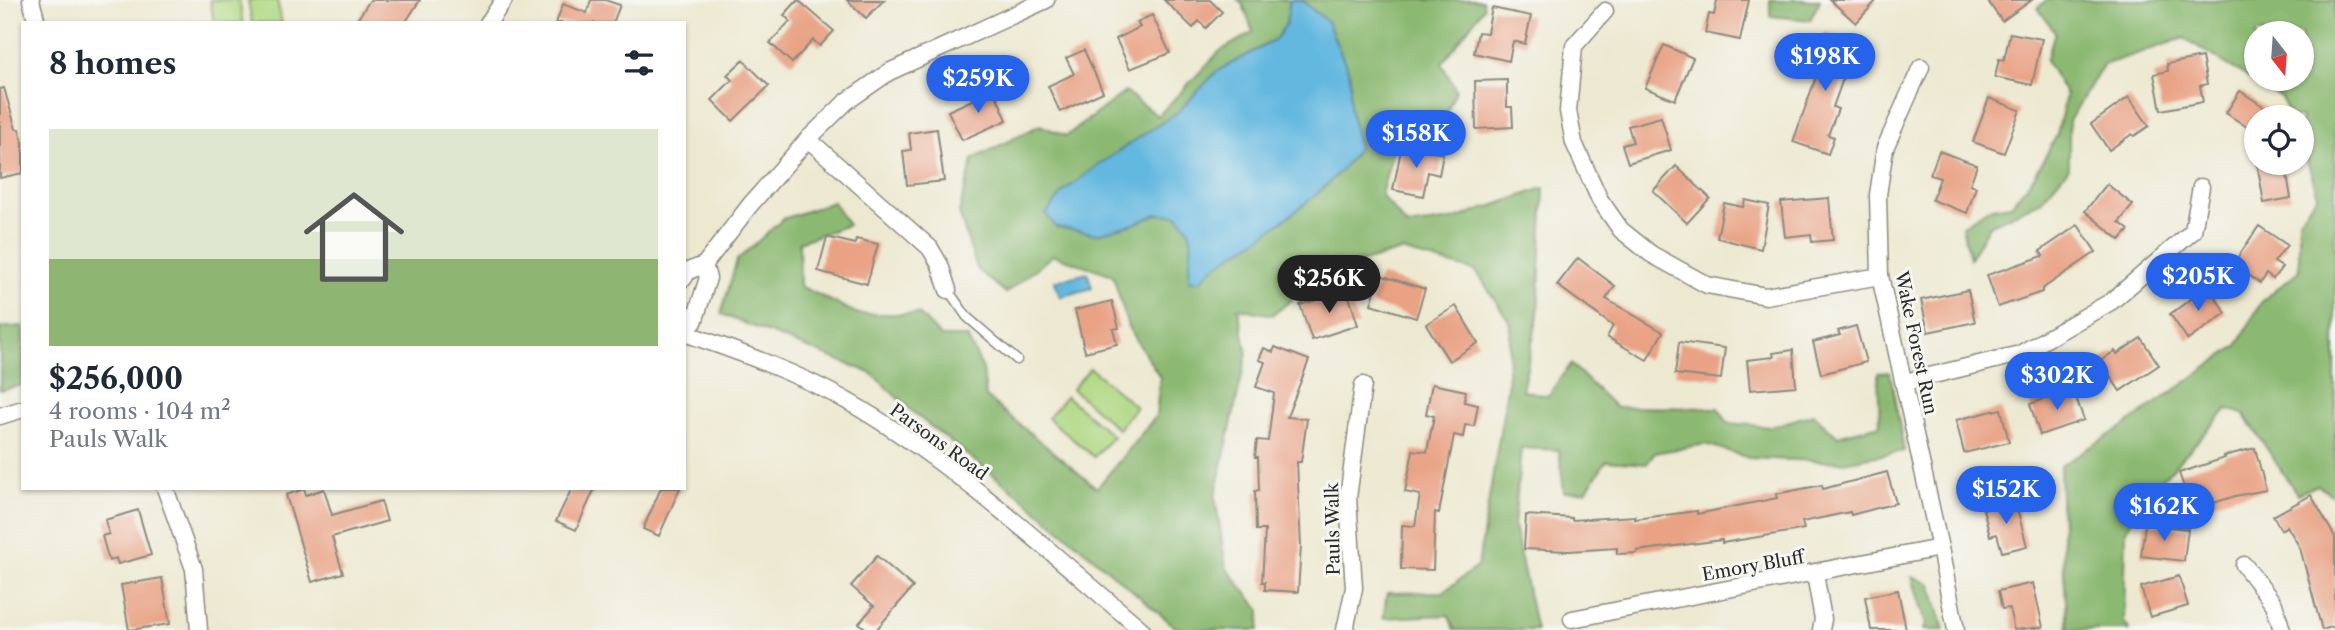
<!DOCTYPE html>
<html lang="en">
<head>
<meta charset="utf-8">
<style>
	body { margin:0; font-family:"Libre Caslon Text",serif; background:#f6f6f7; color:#1f2937; height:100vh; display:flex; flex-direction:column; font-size:26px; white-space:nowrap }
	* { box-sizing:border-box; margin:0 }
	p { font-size:23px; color:#747a83 }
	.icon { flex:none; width:38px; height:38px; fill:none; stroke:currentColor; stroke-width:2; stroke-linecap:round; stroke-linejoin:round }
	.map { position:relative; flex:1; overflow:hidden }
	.drawer { position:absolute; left:21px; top:21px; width:665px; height:469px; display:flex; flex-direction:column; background:#fff; border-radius:0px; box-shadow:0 2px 5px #0004 }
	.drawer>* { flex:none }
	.needle { width:46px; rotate:163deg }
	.buttons { position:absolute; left:2244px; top:21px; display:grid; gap:14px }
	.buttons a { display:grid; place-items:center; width:70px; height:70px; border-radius:50%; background:#fff; box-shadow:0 2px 5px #0004; font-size:35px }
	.price { position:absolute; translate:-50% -60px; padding:0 16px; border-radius:24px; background:#2563eb; color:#fff; font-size:23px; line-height:46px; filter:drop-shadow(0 2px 4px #0008) }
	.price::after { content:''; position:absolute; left:50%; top:42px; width:21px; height:16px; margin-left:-10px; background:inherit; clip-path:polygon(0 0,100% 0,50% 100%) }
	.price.current { background:#222; color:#fff }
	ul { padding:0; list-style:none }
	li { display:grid; align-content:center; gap:14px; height:371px; padding:0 28px }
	li span { display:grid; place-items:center; height:217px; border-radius:0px; color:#555 }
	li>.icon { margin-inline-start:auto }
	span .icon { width:126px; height:126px; fill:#fffc; stroke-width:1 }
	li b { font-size:30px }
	h2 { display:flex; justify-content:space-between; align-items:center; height:84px; padding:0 28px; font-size:30px }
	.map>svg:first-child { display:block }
	.green { fill:#b0d984; stroke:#6e8258; stroke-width:2 }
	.forest { fill:#8cb972; stroke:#5c724e; stroke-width:2; fill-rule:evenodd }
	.water { fill:#64b8e0; stroke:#487286; stroke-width:2 }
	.building { fill:#e9a284 }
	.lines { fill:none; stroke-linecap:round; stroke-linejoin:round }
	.lane-casing { stroke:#8c8a7e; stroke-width:11 }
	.street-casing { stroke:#8c8a7e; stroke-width:19 }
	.lane { stroke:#fff; stroke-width:8 }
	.street { stroke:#fff; stroke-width:16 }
	.labels { text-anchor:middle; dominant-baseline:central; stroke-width:6; stroke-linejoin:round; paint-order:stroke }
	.street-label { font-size:18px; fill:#2b2b2b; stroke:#f6f6f2 }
</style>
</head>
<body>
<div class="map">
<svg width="2335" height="630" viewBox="0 0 2335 630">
	<rect width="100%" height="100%" fill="#f6f6f2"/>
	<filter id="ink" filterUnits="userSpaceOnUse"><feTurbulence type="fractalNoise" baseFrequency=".0143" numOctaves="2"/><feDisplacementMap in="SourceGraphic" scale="14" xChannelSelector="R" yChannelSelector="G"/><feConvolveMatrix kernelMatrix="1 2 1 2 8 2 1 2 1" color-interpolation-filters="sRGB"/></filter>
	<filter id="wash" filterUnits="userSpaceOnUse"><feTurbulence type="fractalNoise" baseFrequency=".00686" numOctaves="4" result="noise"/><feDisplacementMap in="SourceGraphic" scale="28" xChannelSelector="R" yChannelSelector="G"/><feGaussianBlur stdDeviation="1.57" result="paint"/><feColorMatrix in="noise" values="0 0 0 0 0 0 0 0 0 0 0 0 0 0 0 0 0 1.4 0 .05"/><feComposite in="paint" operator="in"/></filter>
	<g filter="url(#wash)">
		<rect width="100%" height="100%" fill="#ede9d1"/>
		<g class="green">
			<polygon points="210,0 239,0 243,23 214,23"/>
			<polygon points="248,0 277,0 282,23 252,23"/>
			<polygon points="1090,368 1136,407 1118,429 1072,389"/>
			<polygon points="1066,396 1113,436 1094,457 1048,418"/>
		</g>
		<g class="forest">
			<polygon points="1238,0 1482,0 1484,7 1442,64 1456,90 1439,131 1396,139 1381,195 1407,226 1452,220 1544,188 1538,315 1522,390 1548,396 1571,364 1615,407 1718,408 1728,423 1770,427 1813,414 1837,436 1880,425 1878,373 1890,372 1904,451 1843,462 1749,458 1706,444 1654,453 1647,464 1606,461 1586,491 1564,492 1559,450 1521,448 1514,526 1536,630 1454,630 1449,615 1383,618 1387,593 1443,592 1478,566 1507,389 1511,324 1476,271 1401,251 1325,273 1273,315 1238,308 1247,353 1215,497 1226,567 1260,610 1259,630 1179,630 1019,495 916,415 871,373 721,314 737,260 783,219 833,202 848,225 799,242 800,286 858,314 919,314 941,337 967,337 983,369 986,397 1097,488 1156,416 1160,377 1128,327 1113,275 1053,255 1006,293 977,269 959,213 973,159 1040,125 1066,136 1125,92 1158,116 1220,51 1253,32 1243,5"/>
			<polygon points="1770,0 1820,0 1810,20 1770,16"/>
			<path d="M2046 0H2335V498L2318 485 2297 494 2244 414 2227 409 2147 496 2126 530 2124 622 2130 630H2068L2063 557 2060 466 2124 426 2237 346 2262 301 2299 271V219L2318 195 2301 142V117H2291L2281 98 2184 38 2103 65 2069 121V168L2040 202 1989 225 1970 259 1962 226 1987 209 2011 205 2035 175 2057 135 2066 95 2046 61 2055 32 2038 8ZM2256 33H2301V79H2256Z"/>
			<polygon points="23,326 23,385 0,390 0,328"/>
			<polygon points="1912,577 1931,584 1944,630 1924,630 1926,623"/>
		</g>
		<g class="water">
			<path d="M1290 0H1301L1327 21 1350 75V109L1359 147C1334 185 1295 212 1258 239 1239 252 1214 262 1201 281H1189C1187 251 1202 240 1177 215L1157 214 1134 224 1097 234 1056 227 1046 214 1064 191 1098 165 1179 111 1217 71 1275 40 1286 24Z"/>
			<polygon points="1088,273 1092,288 1060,297 1055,281"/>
		</g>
		<g id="blocks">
			<g class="building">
				<polygon points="370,0 420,0 405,23 355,23"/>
				<polygon points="591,0 605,0 620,5 613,23 556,23 563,4 587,13"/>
				<polygon points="798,0 834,31 820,46 813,40 792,63 770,43 790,21 784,15"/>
				<polygon points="847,0 884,0 866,18"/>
				<polygon points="1164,0 1210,0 1222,12 1206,28 1199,21 1193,28"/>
				<polygon points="1717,0 1749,0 1740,40 1705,33 1709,14 1714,15"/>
				<polygon points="1830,0 1877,0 1856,23"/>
				<polygon points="1987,0 2032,0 2002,21"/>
				<polygon points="1492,8 1531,16 1525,44 1513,41 1509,61 1474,53 1478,32 1487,33"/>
				<polygon points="1152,15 1170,53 1130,69 1116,39 1140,27 1137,22"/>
				<polygon points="1826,32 1856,42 1833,107 1838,109 1828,135 1834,137 1828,154 1793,142 1816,77 1810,75"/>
				<polygon points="2010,33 2042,39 2032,85 1995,77 1999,59 2004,60"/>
				<polygon points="1664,45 1693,58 1675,100 1645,88"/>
				<polygon points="1084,50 1103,92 1060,112 1048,86 1074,74 1066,58"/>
				<polygon points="2202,57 2207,84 2200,86 2203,102 2161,110 2154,74 2168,71 2167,64"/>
				<polygon points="743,60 769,86 733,121 712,100 732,80 727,75"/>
				<polygon points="1507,80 1507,107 1512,107 1513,127 1476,129 1475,81"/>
				<polygon points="4,88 16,129 19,129 23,143 23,173 0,178 0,89"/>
				<polygon points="994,90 1007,120 962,140 948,111"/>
				<polygon points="2240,91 2280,117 2256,117 2256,133 2226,113"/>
				<polygon points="2129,97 2149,126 2134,136 2132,134 2109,150 2091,124"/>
				<polygon points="1989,98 2020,110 2004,153 1973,142"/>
				<polygon points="1661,117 1671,150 1628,163 1622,145 1633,142 1628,126"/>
				<polygon points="937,129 944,181 907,185 903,151 911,150 909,133"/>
				<polygon points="1402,145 1443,154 1439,175 1428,172 1423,196 1393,190"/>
				<polygon points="1939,151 1977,165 1970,185 1976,187 1967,213 1932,200 1940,178 1930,175"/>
				<polygon points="2257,163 2285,163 2291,198 2264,203"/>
				<polygon points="1676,166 1710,198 1687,223 1653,191"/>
				<polygon points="2107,184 2133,205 2119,222 2129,230 2120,240 2085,211"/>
				<polygon points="1829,198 1833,240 1812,242 1811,234 1785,237 1781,202"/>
				<polygon points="1745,200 1769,205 1761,249 1717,238 1724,203 1743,207"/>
				<polygon points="2078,225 2096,252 2042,289 2042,292 1998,307 1987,275 2043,256 2040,251"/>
				<polygon points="2259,226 2287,245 2274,262 2282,267 2273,279 2266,274 2260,283 2233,264"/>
				<polygon points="827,237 855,244 856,239 878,244 867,284 818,271"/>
				<polygon points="1578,258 1615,286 1606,299 1663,332 1647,360 1607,337 1613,326 1557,285"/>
				<polygon points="1380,275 1425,289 1416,318 1371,304"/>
				<polygon points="2208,287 2226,313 2188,340 2170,314"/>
				<polygon points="1347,290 1358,325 1312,340 1300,305"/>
				<polygon points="1968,290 1975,322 1928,332 1921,300"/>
				<polygon points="1112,301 1119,328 1113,329 1117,344 1085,352 1075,310"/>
				<polygon points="1456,306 1478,343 1449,361 1426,324"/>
				<polygon points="1856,326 1866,362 1821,374 1813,342 1840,335 1838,331"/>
				<polygon points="2141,338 2159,365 2120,391 2100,361 2115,351 2117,354"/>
				<polygon points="1679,342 1725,348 1721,379 1675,374"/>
				<polygon points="1275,347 1309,360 1287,417 1307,419 1301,462 1297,462 1301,546 1298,592 1265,590 1265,582 1262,582 1265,530 1256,530 1255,491 1259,490 1258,457 1255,457 1257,440 1268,441 1274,393 1256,387 1265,362 1259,360 1264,348 1273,352"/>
				<polygon points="1793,350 1796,386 1750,390 1747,360 1774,357 1773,353"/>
				<polygon points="1432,384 1466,391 1464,402 1478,405 1474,426 1465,425 1463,437 1454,435 1439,513 1435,512 1433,570 1401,569 1402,525 1415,526 1420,495 1405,492 1413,450 1427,452 1434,416 1426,414"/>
				<polygon points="2073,389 2084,420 2040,435 2030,404"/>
				<polygon points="2001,409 2009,442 1964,453 1956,420"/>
				<polygon points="2255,448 2266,490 2235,496 2192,510 2179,473 2225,458 2224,456"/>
				<polygon points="1887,472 1896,503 1851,515 1850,512 1802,522 1804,529 1794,531 1722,543 1722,540 1637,551 1637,553 1617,554 1617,548 1569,551 1524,549 1526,515 1572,518 1572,520 1635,516 1635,519 1697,511 1697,514 1777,498 1776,494 1822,485 1823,489"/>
				<polygon points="572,488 595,488 576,530 556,521"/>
				<polygon points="661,488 680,488 659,536 643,529"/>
				<polygon points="304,489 306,495 324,489 332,515 381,501 387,521 332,537 343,573 312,582 286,495"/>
				<polygon points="2311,495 2335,537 2335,626 2322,630 2300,548 2287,526 2281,530 2273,516"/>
				<polygon points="2015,501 2027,546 2002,552 1997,534 1990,536 1983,509"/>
				<polygon points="138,510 151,555 118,564 116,558 109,561 102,536 109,534 105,520"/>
				<polygon points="2145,524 2188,529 2184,561 2141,556"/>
				<polygon points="877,556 913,587 876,630 868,630 859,623 874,606 851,586"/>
				<polygon points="2179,576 2188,606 2150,617 2141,587"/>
				<polygon points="162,578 170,624 129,630 121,585"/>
				<polygon points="2033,583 2043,627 2014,630 2009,608 2002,609 1998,591"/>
				<polygon points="1898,590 1906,630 1871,630 1865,597"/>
			</g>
		</g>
	</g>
	<g filter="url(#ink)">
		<use href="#blocks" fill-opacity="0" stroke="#8c8a7e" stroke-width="2"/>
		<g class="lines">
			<defs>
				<polyline id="lane" points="948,290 967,317 1017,360"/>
				<g id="street">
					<polyline points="31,0 37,23"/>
					<polyline points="1605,11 1574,46 1568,111 1574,143 1600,200 1621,230 1651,254 1707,285 1766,296 1880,276"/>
					<polyline points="488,23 504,0"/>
					<polyline points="1921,67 1885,148 1878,195 1880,276 1940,548 1956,630"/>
					<polyline points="808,139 930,248 940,265 948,290"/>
					<polyline points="684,278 688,271 704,265 750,205 808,139 846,102 889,72 1046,0"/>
					<polyline points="684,326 694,322 708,278 704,265"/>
					<path d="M684 333C740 352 795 372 847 401 954 462 1048 551 1142 630"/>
					<polyline points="1905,382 2020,354 2112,301 2193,231 2201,187"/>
					<polyline points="0,416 23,409"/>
					<polyline points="165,488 194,569 199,630"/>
					<polyline points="2244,565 2274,604 2282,630"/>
					<polyline points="1815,574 1823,619 1821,630"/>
					<polyline points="1572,619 1940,548"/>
					<polyline points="1345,630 1354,588 1348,498 1363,385"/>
				</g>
			</defs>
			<use href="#lane" class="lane-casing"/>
			<use href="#street" class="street-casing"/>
			<use href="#lane" class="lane"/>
			<use href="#street" class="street"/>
		</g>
	</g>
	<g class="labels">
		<g class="street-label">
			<text transform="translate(1916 343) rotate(78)">Wake Forest Run</text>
			<text transform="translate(939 442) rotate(36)">Parsons Road</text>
			<text transform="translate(1333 529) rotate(-91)">Pauls Walk</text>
			<text transform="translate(1753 566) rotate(-10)">Emory Bluff</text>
		</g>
	</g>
</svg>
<div class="buttons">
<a><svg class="needle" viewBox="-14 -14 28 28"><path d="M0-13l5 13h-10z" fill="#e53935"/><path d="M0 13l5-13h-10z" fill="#747a83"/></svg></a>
<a><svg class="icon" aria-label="locate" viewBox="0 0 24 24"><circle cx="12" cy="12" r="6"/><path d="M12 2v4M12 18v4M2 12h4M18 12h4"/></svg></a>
</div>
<b class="price" style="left:1825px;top:93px">$198K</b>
<b class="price" style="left:978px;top:115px">$259K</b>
<b class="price" style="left:1416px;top:170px">$158K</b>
<b class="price" style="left:2198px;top:313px">$205K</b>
<b class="price current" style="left:1329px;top:315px">$256K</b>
<b class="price" style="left:2057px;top:412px">$302K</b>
<b class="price" style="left:2006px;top:526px">$152K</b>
<b class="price" style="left:2164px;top:543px">$162K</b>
<section class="drawer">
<h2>8 homes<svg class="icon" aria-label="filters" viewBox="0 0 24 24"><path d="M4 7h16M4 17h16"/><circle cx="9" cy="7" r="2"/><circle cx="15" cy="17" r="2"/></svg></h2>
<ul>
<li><span style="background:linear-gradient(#dfe7d0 60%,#8fb573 0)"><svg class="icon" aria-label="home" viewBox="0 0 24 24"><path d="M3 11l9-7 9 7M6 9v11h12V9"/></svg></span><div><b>$256,000</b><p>4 rooms · 104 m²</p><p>Pauls Walk</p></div></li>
</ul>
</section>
</div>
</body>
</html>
